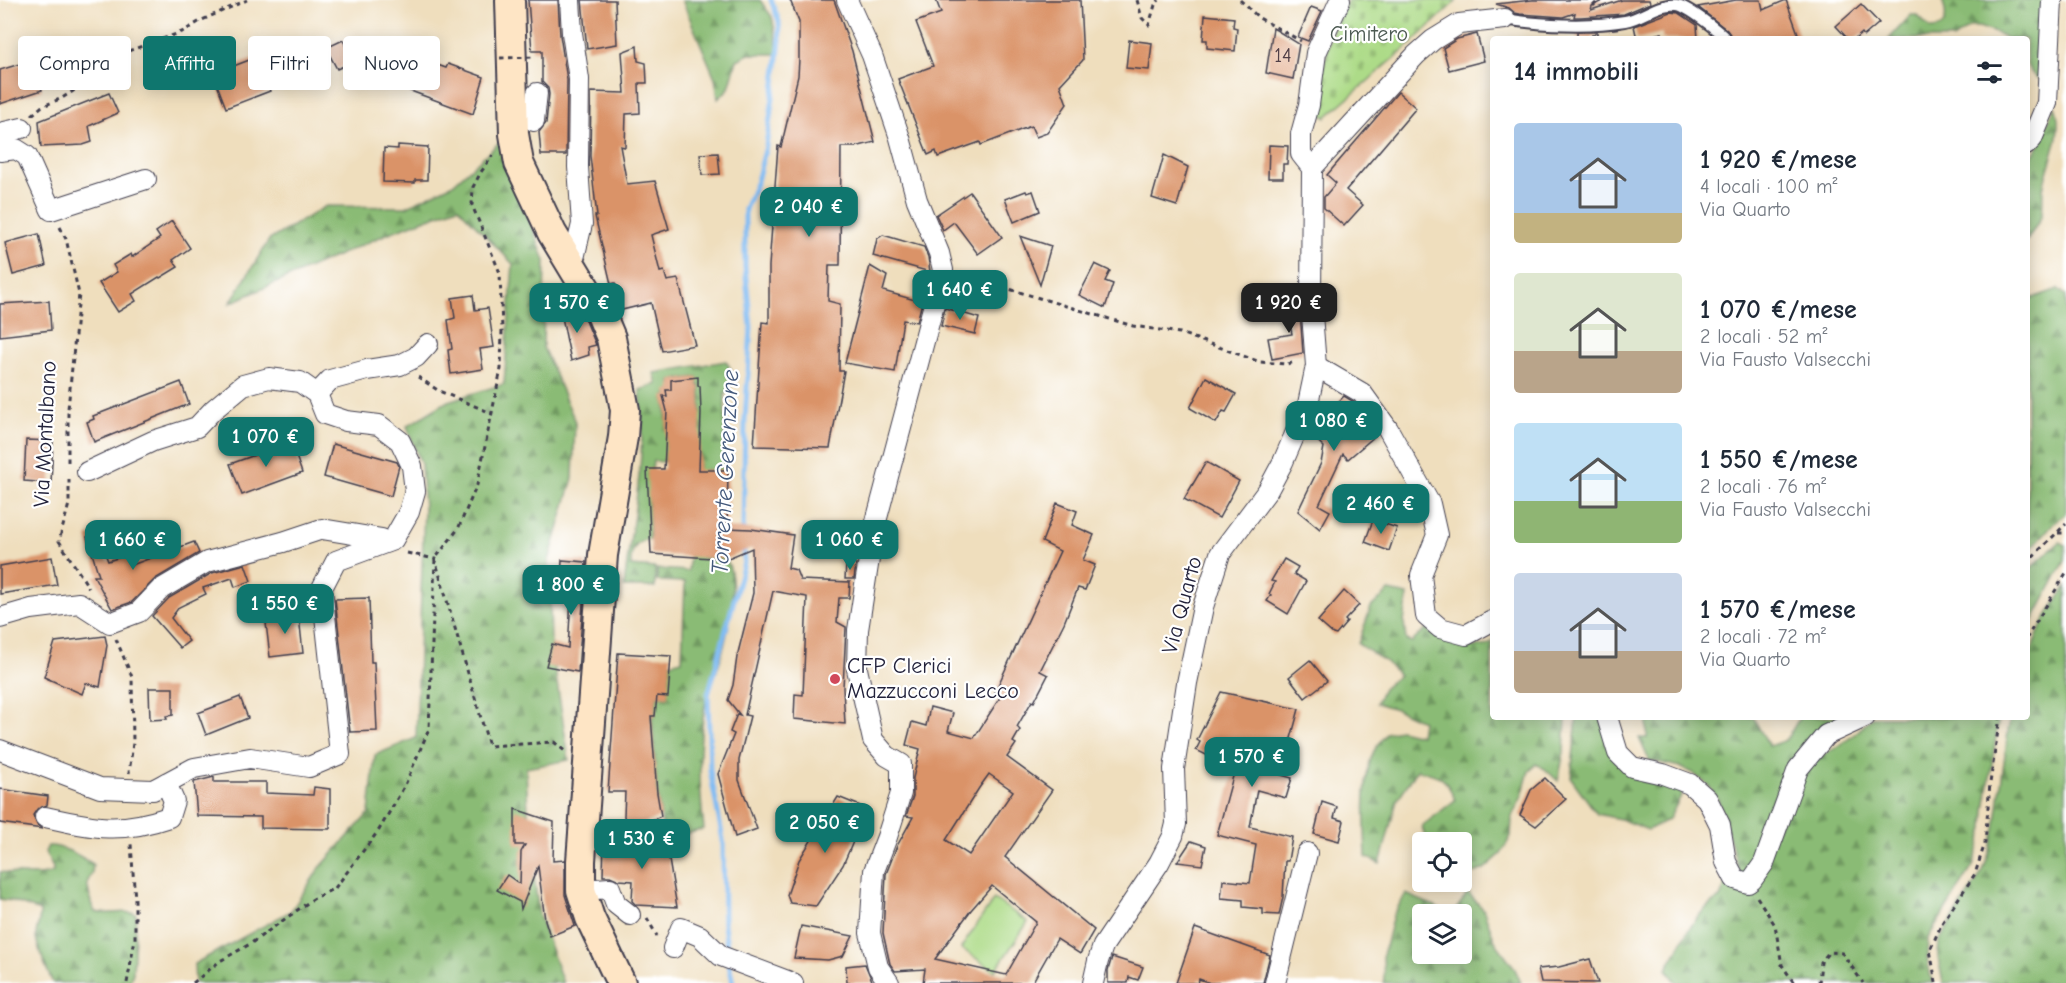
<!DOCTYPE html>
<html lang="it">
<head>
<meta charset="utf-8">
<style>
	body { margin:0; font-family:"Comic Neue",sans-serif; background:#f2f2f3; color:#1f2937; height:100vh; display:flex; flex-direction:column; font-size:22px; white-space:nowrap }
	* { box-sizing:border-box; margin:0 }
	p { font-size:20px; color:#747a83 }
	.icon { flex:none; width:33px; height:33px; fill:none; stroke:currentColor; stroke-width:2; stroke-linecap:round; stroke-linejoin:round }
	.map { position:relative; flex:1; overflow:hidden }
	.details { position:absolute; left:1490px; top:36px; width:540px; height:684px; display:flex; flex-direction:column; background:#fff; border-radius:6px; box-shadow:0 3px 15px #0003 }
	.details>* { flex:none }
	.guide { position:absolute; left:18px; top:36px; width:570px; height:54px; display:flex; gap:12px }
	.buttons { position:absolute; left:1412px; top:832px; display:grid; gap:12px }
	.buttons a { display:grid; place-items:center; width:60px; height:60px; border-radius:6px; background:#fff; box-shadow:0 3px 15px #0003; font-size:30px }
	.price { position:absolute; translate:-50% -51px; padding:0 14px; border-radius:12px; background:#0f766e; color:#fff; font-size:20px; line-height:39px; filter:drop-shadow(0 2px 3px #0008) }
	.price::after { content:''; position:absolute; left:50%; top:36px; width:18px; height:14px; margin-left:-9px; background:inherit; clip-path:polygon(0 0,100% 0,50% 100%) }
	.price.on { background:#222; color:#fff }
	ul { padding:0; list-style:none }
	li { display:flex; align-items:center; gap:18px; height:150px; padding:0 24px }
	li span { display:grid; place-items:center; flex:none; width:168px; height:120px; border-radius:6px; color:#555 }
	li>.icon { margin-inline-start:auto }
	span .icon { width:72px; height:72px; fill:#fffc; stroke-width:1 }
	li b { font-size:26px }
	h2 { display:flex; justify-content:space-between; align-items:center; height:72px; padding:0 24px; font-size:26px }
	.chip { padding:0 21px; border-radius:6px; background:#fff; box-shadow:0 3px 15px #0003; font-size:21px; line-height:54px }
	.chip.on { background:#0f766e; color:#fff }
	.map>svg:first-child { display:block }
	.green { fill:#addb88; stroke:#687e62; stroke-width:1.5 }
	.forest { fill:url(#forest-firs); stroke:#566e58; stroke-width:1.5 }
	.cemetery { fill:url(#cemetery-stones); stroke:#687e62; stroke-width:1.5 }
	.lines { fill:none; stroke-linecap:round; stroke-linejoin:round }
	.stream { stroke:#81bcf3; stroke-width:5 }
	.building { fill:#da9367; fill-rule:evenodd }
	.lane-casing { stroke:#413e4e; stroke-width:14 }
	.street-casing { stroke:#413e4e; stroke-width:22 }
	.secondary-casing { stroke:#413e4e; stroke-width:32 }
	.path { stroke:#413e4e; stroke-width:3; stroke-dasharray:4.5 4.5; stroke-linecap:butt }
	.lane { stroke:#fff; stroke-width:10 }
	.street { stroke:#fff; stroke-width:20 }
	.secondary { stroke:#fee5c5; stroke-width:28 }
	.path-bridge { stroke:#413e4e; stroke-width:3; stroke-dasharray:4.5 4.5; stroke-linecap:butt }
	.poi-dot { fill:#d1495b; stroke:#fff; stroke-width:2 }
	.labels { text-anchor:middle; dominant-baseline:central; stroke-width:4.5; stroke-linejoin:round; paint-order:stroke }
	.number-label { font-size:20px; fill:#503e46 }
	.park-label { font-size:22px; fill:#4c5a52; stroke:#fff }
	.street-label { font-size:22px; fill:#22223b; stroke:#fff }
	.poi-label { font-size:22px; fill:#22223b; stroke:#fff; text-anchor:start }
	.water-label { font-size:24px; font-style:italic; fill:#43587b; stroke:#fff }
</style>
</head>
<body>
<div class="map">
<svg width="2066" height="983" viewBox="0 0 2066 983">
	<defs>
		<pattern id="forest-firs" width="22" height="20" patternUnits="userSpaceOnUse" patternTransform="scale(1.5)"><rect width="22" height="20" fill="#8abb74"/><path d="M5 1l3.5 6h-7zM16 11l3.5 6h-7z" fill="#709860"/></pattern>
		<pattern id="cemetery-stones" width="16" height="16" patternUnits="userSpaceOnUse" patternTransform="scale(1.5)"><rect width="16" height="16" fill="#addb88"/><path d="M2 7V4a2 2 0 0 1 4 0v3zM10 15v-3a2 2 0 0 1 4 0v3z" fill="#95bc76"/></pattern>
	</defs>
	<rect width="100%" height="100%" fill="#fff"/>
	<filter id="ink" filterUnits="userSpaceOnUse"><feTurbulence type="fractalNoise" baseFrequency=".0167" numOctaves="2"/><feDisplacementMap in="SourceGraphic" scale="12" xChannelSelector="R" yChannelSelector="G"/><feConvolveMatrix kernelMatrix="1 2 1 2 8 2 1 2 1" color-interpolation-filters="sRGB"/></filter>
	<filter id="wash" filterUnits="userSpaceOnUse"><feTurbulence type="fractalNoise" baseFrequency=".008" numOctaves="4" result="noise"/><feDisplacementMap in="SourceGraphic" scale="24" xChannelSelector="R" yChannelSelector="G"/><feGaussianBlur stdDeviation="1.35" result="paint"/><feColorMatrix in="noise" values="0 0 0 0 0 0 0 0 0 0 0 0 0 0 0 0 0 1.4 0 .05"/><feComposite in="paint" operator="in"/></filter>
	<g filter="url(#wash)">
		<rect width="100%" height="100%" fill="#efdebd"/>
		<polygon class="green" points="994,899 1028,922 995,971 961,948"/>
		<g class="forest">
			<polygon points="682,0 760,0 772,17 779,54 749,54 737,60 729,88 718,99 715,78"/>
			<path d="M1942 0H2044L2040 33V79C2022 69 2027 57 2026 39H2007L2001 35 1979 27H1970L1953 39H1889L1911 15H1917L1931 29C1949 29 1947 13 1942 0Z"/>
			<path d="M2055 106C2065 134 2048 161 2043 189 2042 197 2044 209 2041 217 2037 225 2031 233 2027 241V165L2040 143Z"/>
			<polygon points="501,141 545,261 543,347 575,421 573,478 549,560 551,644 569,760 526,768 529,836 539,915 563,983 195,983 194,964 291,911 319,869 369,813 375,755 416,738 424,508 421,464 407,426 448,401 504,384 513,264 458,207 389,233 230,303 269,240 326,206 406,207 453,184"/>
			<polygon points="2058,289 2066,295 2066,514 2053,524 2027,553 2027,300"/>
			<path d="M726 361 733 373 734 381 725 394 724 470H705L703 558 726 559C742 586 725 647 715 676 712 685 707 695 705 706 697 747 699 788 704 829L665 840 657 793 652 716H655L657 696 667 697 670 663 682 660 685 582 657 581V569L688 571 699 480 698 416 701 413 700 386H698L697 377 671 380V390L667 391V396H665L667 427 665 462 653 461 649 505 650 539C635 540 630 553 631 566L655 568V587H624C631 522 648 455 640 390L657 384 654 373Z"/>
			<polygon points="2060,542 2066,545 2065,561 2027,632 2027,571"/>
			<polygon points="2066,586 2066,983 1943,983 1938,957 1939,941 1983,871 1990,850 1995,829 2010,717 2026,717 2027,661 2043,622"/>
			<path d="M1389 591 1408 595 1404 622 1406 640 1412 642 1427 628C1435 641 1469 649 1484 646 1487 646 1490 644 1492 642V717H1566L1564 752 1558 781 1545 769 1536 764 1529 771 1522 796 1512 817 1511 836 1501 854 1484 869 1469 875 1461 868V843H1429L1426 841 1422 826 1455 800C1446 777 1440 775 1417 770L1397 800 1380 864 1366 857C1365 825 1361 782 1373 753 1376 746 1382 740 1386 733L1400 730 1420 735 1422 721 1396 709 1376 703 1383 689 1399 675 1385 661 1358 644 1371 607Z"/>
			<polygon points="1577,717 1601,717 1613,754 1684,790 1669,819 1648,830 1620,819 1597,814 1571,778"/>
			<polygon points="1647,717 1753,717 1769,746 1786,740 1800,717 1858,717 1820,744 1761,856 1741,878 1718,799 1708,785 1694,774 1680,767 1649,760 1639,738 1647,738"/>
			<path d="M1872 717H1999L1985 810 1984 828 1979 847 1973 866 1928 938 1927 958 1932 983H1677L1667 969C1682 943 1693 913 1720 898L1727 880 1747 891 1808 766C1817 756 1829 753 1840 745 1852 737 1862 728 1872 717Z"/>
			<path d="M48 846C63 845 81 857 93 864L92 873 87 883 91 903 95 912C110 916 123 909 136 914L133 973 129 983H53C49 975 36 944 36 936 36 927 41 920 40 911L12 901 0 899V872C13 873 42 878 53 872V868L45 852Z"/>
			<polygon points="1468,893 1483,909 1496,943 1514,967 1521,983 1384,983 1383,955 1393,915 1406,894 1434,906 1448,915 1422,915 1422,954 1461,954 1461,915 1452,915"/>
		</g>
		<polygon class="cemetery" points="1348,0 1457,0 1411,44 1326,117 1313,110 1332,32"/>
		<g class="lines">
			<g class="stream">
				<polyline points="743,535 745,420 751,327 745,267 745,209 757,181 766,146 775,83 780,40 779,21 771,0"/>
				<polyline points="728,955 724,924 723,840 710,770 708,695 744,563 744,544"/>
				<polyline points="729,964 733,983"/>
			</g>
		</g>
		<g id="blocks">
			<g class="building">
				<polygon points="528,0 558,0 560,35 567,80 566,155 541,155 539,132 546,123 549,94 548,88 542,82 542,51 532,51"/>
				<polygon points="582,0 615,0 617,44 587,49"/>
				<polygon points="790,0 834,0 852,51 875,142 855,147 841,147 840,265 829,265 828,301 840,304 839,371 844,371 830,448 754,446 762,322 769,323 769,266 778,146 781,147 798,76 799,59 799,22"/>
				<polygon points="936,0 1080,0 1083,60 1060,85 1067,104 1047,133 1036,137 1031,126 981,145 980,142 938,157 936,151 928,155 898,79 933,66 916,22 941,13"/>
				<polygon points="1532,0 1604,0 1592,6 1591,10 1622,0 1649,0 1650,3 1624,14 1581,17 1574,17 1575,13 1563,17 1520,14 1515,13 1509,8 1496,4"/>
				<polygon points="1736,0 1761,0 1763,10 1786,0 1800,39 1733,39 1727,30 1698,7"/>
				<polygon points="1861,4 1879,23 1864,36 1862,33 1855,39 1848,39 1836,26"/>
				<polygon points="1311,7 1322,11 1308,41 1298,37"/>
				<polygon points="1671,12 1679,13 1697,25 1698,39 1662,39 1662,33 1637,39 1634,26"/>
				<polygon points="1205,15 1234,18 1233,27 1237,28 1235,51 1207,48 1207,40 1203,40"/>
				<polygon points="1273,28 1299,44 1293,79 1266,73"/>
				<polygon points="1577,32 1597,32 1597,35 1592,35 1593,39 1577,39"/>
				<polygon points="1477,34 1484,61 1449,70 1443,48 1457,39"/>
				<polygon points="343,40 353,62 337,69 326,48"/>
				<polygon points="1129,40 1152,43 1149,70 1126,68"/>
				<polygon points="637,46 638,61 646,63 647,83 639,83 640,113 626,114 625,147 620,146 627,184 655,181 669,229 651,235 660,272 664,271 667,281 678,279 695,345 662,351 651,303 622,310 615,283 611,284 595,216 597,216 590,156 591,92 625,93 622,52"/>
				<polygon points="257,57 270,91 226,108 213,74"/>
				<polygon points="418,58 446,68 448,64 484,77 473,114 408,90 411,82 404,80 410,64 416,66"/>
				<polygon points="33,60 42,90 0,104 0,70"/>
				<polygon points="1398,92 1416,108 1346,190 1363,205 1344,226 1324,208 1324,197 1336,183 1327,175"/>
				<polygon points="109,93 118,113 89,126 92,142 83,145 41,147 39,121"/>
				<polygon points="398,145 428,147 427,180 415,180 415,183 383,182 384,148 398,149"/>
				<polygon points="1269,145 1288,146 1287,164 1283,164 1283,178 1268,178"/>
				<polygon points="718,153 720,174 702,175 700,154"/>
				<polygon points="1164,155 1188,167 1177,206 1152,198"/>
				<polygon points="1026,191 1027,193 1033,191 1040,211 1014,222 1005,199"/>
				<polygon points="970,192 1002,237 978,254 954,222 943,230 936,215"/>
				<polygon points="172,221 190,248 173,260 178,267 160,278 159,277 132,294 136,301 118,312 99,283 117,272 113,265 131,254 132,257 160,238 156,232"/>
				<polygon points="39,234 46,266 13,275 5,243"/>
				<polygon points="883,235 924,247 928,257 930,272 873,256 877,239"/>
				<polygon points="1020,236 1051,246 1040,285"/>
				<polygon points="1095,264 1110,271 1105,281 1113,284 1105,308 1079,295"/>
				<polygon points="870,266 887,276 883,291 922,302 917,322 903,320 895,372 845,363"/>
				<polygon points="473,295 475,310 488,308 494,347 480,349 483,369 451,374 448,350 452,349 448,320 455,318 452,298"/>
				<polygon points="1299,298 1303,353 1272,359 1268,338 1292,334 1285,301"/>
				<polygon points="49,301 51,330 0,336 0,304"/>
				<polygon points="945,308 979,318 975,334 941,326"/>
				<polygon points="579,309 586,321 596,345 588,347 589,355 571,361 561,312"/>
				<polygon points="698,377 698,386 700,386 701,413 699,470 728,470 727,528 751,529 793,535 788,568 796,570 800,580 850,582 849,598 839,598 837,622 846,627 843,688 845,724 794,719 795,694 803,695 807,597 773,591 745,715 750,716 739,760 739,780 757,829 735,837 718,774 734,734 730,732 737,714 740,715 728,700 733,685 737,657 753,593 752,548 726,559 651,554 647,469 664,469 667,411 663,396 667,396 666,390 671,390 671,380"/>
				<polygon points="1206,377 1236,394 1226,412 1223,411 1216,423 1190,408"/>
				<polygon points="181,382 189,404 94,442 87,422 94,419 93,416"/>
				<polygon points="1344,396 1354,402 1368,422 1364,426 1375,436 1348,459 1343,454 1319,505 1330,511 1320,529 1298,511 1321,463 1324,447 1309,433"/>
				<polygon points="26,440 53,441 51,483 24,481"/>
				<polygon points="291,442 302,473 242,495 230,464"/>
				<polygon points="333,444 397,462 399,466 391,496 324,477"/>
				<polygon points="1206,462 1239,481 1219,518 1184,499"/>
				<path d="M1057 503 1077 511 1072 525 1094 535 1083 560 1095 565 1085 590 1078 588 1064 623 1040 671 1048 675 1034 702 1032 701 1017 727 1020 730 1013 742 1016 744 1007 757 1052 790 1005 857 1094 930 1080 954 1057 939 1032 983H923L925 969 895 971 890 964 883 933 886 874 897 846 913 817 906 816 913 796V778L920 749 906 745 912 722 926 726 930 707 953 713 948 731 974 738 1001 696 995 692 1060 551 1042 542ZM989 774 1013 791 969 855 946 840 979 788ZM992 886 1036 922 1006 975 935 959 971 910Z"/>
				<polygon points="1373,520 1397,528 1389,551 1365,542"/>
				<polygon points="97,533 108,561 130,554 132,565 194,542 199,553 155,579 132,602 112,609 94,576 99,576 87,537"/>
				<polygon points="52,557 57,585 0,594 0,566"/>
				<polygon points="1284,559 1298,567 1294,574 1306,581 1288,614 1267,601 1271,595 1269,594 1275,582 1271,581"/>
				<polygon points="562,560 586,562 578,672 546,666 552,644 568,648 571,598 560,597"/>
				<polygon points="245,564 251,581 235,587 232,578 203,588 206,594 179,607 171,618 189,641 180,648 152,616 169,598 212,573"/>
				<polygon points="846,564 856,564 854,579 845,579"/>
				<polygon points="1344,591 1359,605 1345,620 1347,622 1336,635 1333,634 1318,621"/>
				<polygon points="369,598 371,662 374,662 377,731 350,732 335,599"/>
				<polygon points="298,607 303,653 270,657 266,623 283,621 282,610"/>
				<polygon points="105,636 107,645 100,687 86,683 82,694 44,677 55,642"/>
				<polygon points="618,653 671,656 668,697 657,696 655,716 651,716 657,793 661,816 627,831 624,816 625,792 608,792"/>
				<polygon points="1310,660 1327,681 1305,698 1289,677"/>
				<polygon points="149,688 173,688 173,715 166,716 167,719 150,720"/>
				<polygon points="1221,692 1299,709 1281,775 1292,778 1286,798 1257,790 1250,827 1292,837 1288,861 1285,861 1283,897 1279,915 1263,914 1263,909 1243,907 1243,900 1221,898 1223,880 1250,883 1256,845 1217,835 1235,769 1196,750 1200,742 1197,740"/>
				<polygon points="240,697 248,718 206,735 198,713"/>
				<polygon points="214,777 214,782 266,782 266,793 313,795 314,787 330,789 330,829 261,828 261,817 197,816 194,782"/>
				<polygon points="1545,778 1566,799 1536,826 1520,815 1531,790"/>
				<polygon points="0,789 48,796 47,805 37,809 33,815 37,825 43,829 0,823"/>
				<polygon points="838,797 863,807 852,844 843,865 816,906 790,903 787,895 799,860"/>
				<polygon points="1322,802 1337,807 1334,818 1344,821 1339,841 1314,834"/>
				<polygon points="515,809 554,822 553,861 565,860 565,895 575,926 550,936 545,920 538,866 521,909 520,902 497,890 507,875 520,884 521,852 525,845 515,845"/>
				<polygon points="604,840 666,842 677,907 636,905 632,901 633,881 619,880 610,876 603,876"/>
				<polygon points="1191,841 1206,846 1202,865 1177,862"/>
				<polygon points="801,926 853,936 843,956 828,960 794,958"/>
				<polygon points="1195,928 1270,955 1263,983 1210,983 1199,979 1198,983 1176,983"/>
				<polygon points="1112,957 1143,967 1138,980 1129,977 1128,983 1108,983 1108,970"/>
				<polygon points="1590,959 1598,983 1541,982 1538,969 1559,967"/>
				<polygon points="865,964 873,983 847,983 846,966"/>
			</g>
		</g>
	</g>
	<g filter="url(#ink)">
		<use href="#blocks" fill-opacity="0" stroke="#413e4e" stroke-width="1.5"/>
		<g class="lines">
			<defs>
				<path id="lane" d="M1505 19C1540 25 1590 27 1625 21 1643 18 1659 2 1677 5 1687 6 1719 31 1726 39"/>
				<g id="street">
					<polyline points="570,0 572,33 579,79 578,167 582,224 572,267"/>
					<polyline points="847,0 872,55 900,138 917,200 939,253 943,270 873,533 858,630 857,669 873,740 887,756 901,764 901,793 887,837 874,871 870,933 878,967 889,983"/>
					<polyline points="534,121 537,93"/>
					<polyline points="0,133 22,128"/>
					<polyline points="2026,145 2032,139 2047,103 2052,0"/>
					<polyline points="0,151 16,149 27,156 51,210 146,179"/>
					<polyline points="1312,168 1416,55 1433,40 1459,24 1505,19"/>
					<polyline points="1316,366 1362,393 1388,429 1430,504 1437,535 1421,575 1426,616 1440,628 1466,635 1492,621"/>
					<polyline points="317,394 330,380 367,370 400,365 416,357 428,344"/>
					<polyline points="0,618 31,609 79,603 110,623 139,612 161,589 207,562 283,542 322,529 382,539 386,542"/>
					<polyline points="1607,717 1618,753 1632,767 1663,774 1690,784 1707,799 1720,825 1726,862 1735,879 1748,883 1752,880 1764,863 1798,769 1826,735 1865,717"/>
					<polyline points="0,750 100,788 153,790 194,768 250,758 309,767 340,754 322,588 336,561 393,540 409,512 415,491 412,466 400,441 379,425 346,421 325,414 317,394 300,382 269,378 243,385 213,410 197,427 153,441 87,472"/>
					<path d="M45 817C95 828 119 834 169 817L174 801 166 783"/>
					<polyline points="581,890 610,888 616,904 630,915"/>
					<polyline points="673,948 681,928 700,936 721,956 793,983"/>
					<polyline points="1093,983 1098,961 1103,946 1159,863 1173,836 1176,824 1174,769 1187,683 1203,607 1220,554 1268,490 1283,462 1308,404 1316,366 1311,301 1312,168 1301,154 1301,134 1309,105 1316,53 1340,0"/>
					<polyline points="1275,983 1307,853"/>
				</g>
				<polyline id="secondary" points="510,0 514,134 519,163 552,233 601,314 611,338 625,410 623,437 603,555 581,861 581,890 590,918 621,983"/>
			</defs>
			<use href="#lane" class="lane-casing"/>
			<use href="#street" class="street-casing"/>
			<use href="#secondary" class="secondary-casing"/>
			<g class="path">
				<polyline points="1137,0 1142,18 1149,25 1155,5 1159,0"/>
				<polyline points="1240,0 1259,18 1301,41"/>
				<polyline points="1593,6 1599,0"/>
				<polyline points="32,115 41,107 62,98 86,83 120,54 182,32 202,20 247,0"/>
				<polyline points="60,227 66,239 79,294 68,409 68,466"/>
				<polyline points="959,274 1133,326 1180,333 1260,362 1287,364 1296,362"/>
				<polyline points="418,377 439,391 491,413"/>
				<polyline points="69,479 69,504 59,541 89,588"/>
				<polyline points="2058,533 2066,533"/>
				<polyline points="407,553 435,559 489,746 554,742 567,753"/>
				<polyline points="2026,563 2066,524"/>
				<polyline points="116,639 132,677 133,743 129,773"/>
				<polyline points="2026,639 2066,573"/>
				<polyline points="1757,897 1775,925 1782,965 1794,983"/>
				<polyline points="647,918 657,936"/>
				<polyline points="127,983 135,939 135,900 131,844"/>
				<polyline points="193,983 220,961 250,944 313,899 335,888 379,830 405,785 429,729 435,559 458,529 477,485 501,369 502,330 500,273 472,205 473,187 481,172 493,155"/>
				<polyline points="1819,983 1821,962 1829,952 1842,953 1863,983"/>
				<polyline points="1936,983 1930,950 1942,923 1975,874 1985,843 1990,783 2000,717"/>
			</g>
			<use href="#lane" class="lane"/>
			<use href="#street" class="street"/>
			<use href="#secondary" class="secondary"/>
			<polyline class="path-bridge" points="500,58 536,57"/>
		</g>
	</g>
	<circle class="poi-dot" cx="835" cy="679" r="6"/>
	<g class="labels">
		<g class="number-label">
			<text x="1283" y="55">14</text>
		</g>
		<g class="park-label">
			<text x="1369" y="34">Cimitero</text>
		</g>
		<g class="street-label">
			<text transform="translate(45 434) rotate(-87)">Via Montalbano</text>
			<text transform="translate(1182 605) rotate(-75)">Via Quarto</text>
		</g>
		<g class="poi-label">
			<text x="847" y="666">CFP Clerici<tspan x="847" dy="25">Mazzucconi Lecco</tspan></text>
		</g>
		<g class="water-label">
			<text transform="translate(725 472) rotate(-87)">Torrente Gerenzone</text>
		</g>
	</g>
</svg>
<div class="buttons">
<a><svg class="icon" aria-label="locate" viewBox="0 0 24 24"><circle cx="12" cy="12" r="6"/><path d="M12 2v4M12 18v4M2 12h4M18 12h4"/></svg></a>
<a><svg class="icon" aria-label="layers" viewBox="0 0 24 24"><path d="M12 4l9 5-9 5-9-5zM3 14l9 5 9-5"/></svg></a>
</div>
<b class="price" style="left:809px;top:238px">2 040 €</b>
<b class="price" style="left:960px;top:321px">1 640 €</b>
<b class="price" style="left:577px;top:334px">1 570 €</b>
<b class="price on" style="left:1289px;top:334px">1 920 €</b>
<b class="price" style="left:1334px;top:452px">1 080 €</b>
<b class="price" style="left:266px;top:468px">1 070 €</b>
<b class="price" style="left:1381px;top:535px">2 460 €</b>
<b class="price" style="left:133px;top:571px">1 660 €</b>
<b class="price" style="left:850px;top:571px">1 060 €</b>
<b class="price" style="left:571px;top:616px">1 800 €</b>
<b class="price" style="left:285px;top:635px">1 550 €</b>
<b class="price" style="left:1252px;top:788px">1 570 €</b>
<b class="price" style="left:825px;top:854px">2 050 €</b>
<b class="price" style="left:642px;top:870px">1 530 €</b>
<div class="guide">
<a class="chip">Compra</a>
<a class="chip on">Affitta</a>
<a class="chip">Filtri</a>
<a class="chip">Nuovo</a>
</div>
<section class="details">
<h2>14 immobili<svg class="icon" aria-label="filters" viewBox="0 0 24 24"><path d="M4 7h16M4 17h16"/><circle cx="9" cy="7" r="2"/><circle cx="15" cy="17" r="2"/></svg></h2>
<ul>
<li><span style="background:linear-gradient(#a9c7e8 75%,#c2b280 0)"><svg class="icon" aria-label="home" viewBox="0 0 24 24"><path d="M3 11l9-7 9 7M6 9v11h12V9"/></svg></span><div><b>1 920 €/mese</b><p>4 locali · 100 m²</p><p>Via Quarto</p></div></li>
<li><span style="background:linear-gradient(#dfe7d0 65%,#b9a48a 0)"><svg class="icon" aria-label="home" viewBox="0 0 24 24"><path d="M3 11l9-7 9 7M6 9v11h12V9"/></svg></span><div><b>1 070 €/mese</b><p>2 locali · 52 m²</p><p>Via Fausto Valsecchi</p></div></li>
<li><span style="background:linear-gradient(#bfe0f5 65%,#8fb573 0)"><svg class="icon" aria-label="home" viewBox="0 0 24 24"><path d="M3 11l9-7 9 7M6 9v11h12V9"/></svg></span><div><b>1 550 €/mese</b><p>2 locali · 76 m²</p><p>Via Fausto Valsecchi</p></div></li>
<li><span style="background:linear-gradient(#c9d6e8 65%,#b9a48a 0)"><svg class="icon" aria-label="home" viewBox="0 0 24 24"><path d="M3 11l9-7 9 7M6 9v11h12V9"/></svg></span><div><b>1 570 €/mese</b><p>2 locali · 72 m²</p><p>Via Quarto</p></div></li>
</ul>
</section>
</div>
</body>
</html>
